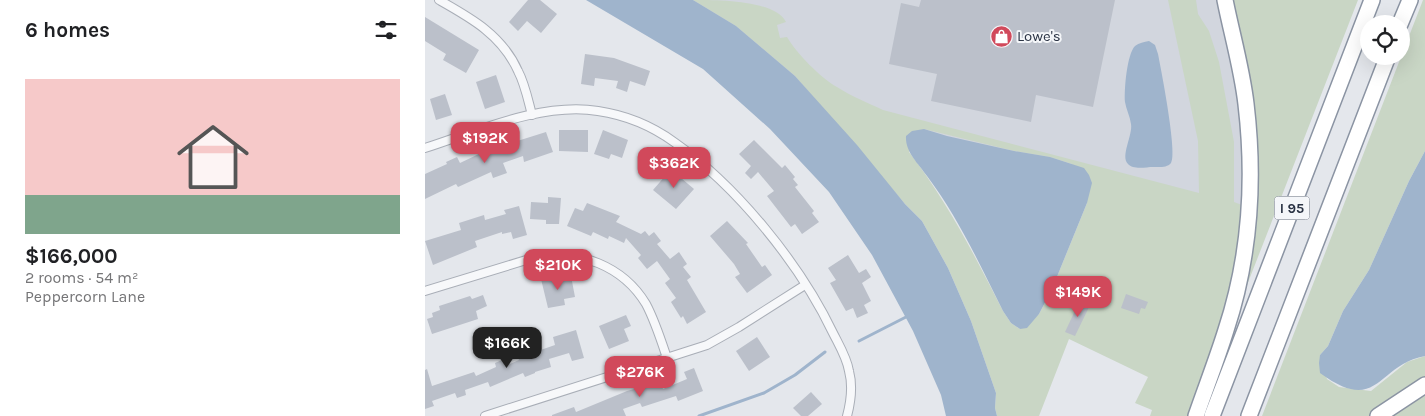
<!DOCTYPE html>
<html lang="en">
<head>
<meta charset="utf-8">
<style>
	body { margin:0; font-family:Karla,sans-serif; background:#f2f2f2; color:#202124; height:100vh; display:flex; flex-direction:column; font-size:19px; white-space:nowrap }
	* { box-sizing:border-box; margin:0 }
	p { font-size:16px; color:#757577 }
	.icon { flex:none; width:28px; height:28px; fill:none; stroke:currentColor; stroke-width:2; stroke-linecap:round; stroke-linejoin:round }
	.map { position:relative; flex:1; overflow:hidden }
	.drawer { display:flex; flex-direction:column; background:#fff; width:425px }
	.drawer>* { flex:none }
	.buttons { position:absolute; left:935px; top:15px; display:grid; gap:10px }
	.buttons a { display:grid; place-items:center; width:50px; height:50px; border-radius:50%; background:#fff; box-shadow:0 5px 20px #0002; font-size:25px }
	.price { position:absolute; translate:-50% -42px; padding:0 11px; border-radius:10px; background:#d1495b; color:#fff; font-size:16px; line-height:32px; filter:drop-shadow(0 1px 2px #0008) }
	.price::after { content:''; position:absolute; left:50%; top:30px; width:15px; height:11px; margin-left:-8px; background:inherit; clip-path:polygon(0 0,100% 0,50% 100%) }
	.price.on { background:#222; color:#fff }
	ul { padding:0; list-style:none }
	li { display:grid; align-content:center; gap:10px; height:265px; padding:0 25px }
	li+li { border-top:1px solid #e0e0e0 }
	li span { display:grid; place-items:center; height:155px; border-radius:0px; color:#555 }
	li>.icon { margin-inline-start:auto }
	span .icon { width:90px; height:90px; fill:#fffc; stroke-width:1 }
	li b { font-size:21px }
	h2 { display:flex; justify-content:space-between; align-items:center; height:60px; padding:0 25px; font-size:21px }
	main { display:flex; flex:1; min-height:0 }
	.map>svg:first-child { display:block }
	.built { fill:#d2d6de }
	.green { fill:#c9d6c5; fill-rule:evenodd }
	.water { fill:#9fb4cc }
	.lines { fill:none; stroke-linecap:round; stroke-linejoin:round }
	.stream { stroke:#9fb4cc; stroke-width:3 }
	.building { fill:#bbc0ca }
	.minor-casing { stroke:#a9aeb7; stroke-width:10 }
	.motorway-casing { stroke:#8b94a3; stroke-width:18 }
	.minor { stroke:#f7f8fa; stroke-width:8 }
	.motorway { stroke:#fff; stroke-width:15 }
	.labels { text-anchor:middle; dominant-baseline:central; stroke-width:4; stroke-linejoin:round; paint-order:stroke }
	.shield { fill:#f4f6f9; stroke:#676e7b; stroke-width:1 }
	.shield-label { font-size:14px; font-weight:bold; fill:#2b3445 }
	.poi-label { font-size:15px; fill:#2b3445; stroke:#f4f6f9; text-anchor:start }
</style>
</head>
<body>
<main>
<section class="drawer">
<h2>6 homes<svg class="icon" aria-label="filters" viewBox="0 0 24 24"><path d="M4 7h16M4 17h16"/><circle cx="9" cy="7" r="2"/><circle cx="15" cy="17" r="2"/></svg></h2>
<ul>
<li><span style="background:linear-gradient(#f6c9c9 75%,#7fa58c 0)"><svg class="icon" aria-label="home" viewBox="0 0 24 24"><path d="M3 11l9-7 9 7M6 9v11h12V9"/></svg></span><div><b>$166,000</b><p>2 rooms · 54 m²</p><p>Peppercorn Lane</p></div></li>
</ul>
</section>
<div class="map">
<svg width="1000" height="416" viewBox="0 0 1000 416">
	<rect width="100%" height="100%" fill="#e4e7ec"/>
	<polygon class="built" points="268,0 793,0 807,63 816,118 818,160 817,205 427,139 370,76"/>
	<g class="green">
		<path d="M268 0C293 0 350 0 361 22L352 25 355 38 362 37C371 53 396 78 412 87 426 96 443 103 458 110L774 193 773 141 743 0H771L773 14 784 31 794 62 809 142V202L817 205 818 218 803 305 764 416H725L727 410 710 403 723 377 644 339 614 416H572L570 408 571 393 546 321 523 268 497 221 480 204 370 76 311 26ZM499 129 589 151 625 157 647 164 662 203 627 289 614 314 595 329 586 323 578 311C550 256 522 201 484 152Z"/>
		<polygon points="804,0 933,0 817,298 827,218"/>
		<polygon points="998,0 1000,0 1000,151 984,181 944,270 918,311 903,346 895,355 902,379 914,387 946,391 982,362 1000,356 1000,381 947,416 837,416"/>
		<polygon points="1000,392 1000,416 964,416"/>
	</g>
	<g class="water">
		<polygon points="161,0 268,0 311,26 370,76 432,145 480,204 497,221 523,268 546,321 571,393 570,408 572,416 521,416 516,395 488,331 447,255 404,192 345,129 278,69"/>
		<path d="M724 41 730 45 733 54C736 69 753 155 746 163 742 168 734 167 728 167 721 167 708 170 703 164 695 156 708 135 706 124 705 116 701 109 700 102 699 90 702 54 710 46 714 43 719 42 724 41Z"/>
		<path d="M499 129 522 136 589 151 625 157 659 168 664 175 667 183 662 203 627 289 614 314 602 328 595 329 586 323 578 311C555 265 533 217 502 176 493 163 480 152 481 136L487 131Z"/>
		<path d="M1000 151V356C951 365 954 416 895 373L894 363 895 355 903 346 918 311 944 270 984 181Z"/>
	</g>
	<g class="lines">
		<g class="stream">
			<polyline points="434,341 481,317"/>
			<polyline points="274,416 339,393 370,375 400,352"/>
		</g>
	</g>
	<g class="building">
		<polygon points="103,0 115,0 132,14 116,33 102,21 93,31 84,22"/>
		<polygon points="496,0 690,0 668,107 611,95 606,122 506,101 512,74 464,64 476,3 494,7"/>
		<polygon points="0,17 54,50 41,73 18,60 21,54 0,41"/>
		<polygon points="160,54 189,58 225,71 220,86 205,81 202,92 191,88 193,81 170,78 169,86 156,84"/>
		<polygon points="71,75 80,102 60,109 51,82"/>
		<polygon points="20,94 27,115 11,120 5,99"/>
		<polygon points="134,130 163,130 163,152 134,151"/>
		<polygon points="178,130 203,140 197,158 186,154 184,159 169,154"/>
		<polygon points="121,132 128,152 99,162 98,156 78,163 82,173 68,178 66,172 33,187 31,184 0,199 0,174 22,164 21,162 32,157 35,163 58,152 58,151 85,141 86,143"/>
		<polygon points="329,140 357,168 360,165 370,177 368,179 373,185 370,187 389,211 387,213 394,222 377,234 370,224 366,227 342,196 349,191 333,172 326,179 320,173 326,166 314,154"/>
		<polygon points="248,167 258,176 256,178 269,189 251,209 228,190"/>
		<polygon points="123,197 136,198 134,224 121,224 121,220 105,219 106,202 123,203"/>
		<polygon points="162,203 195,216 191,222 216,234 220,231 224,236 229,232 236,241 232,244 245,259 254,252 262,264 258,267 266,277 262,280 281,312 262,324 258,316 256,318 246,302 251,298 240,283 245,279 232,261 222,269 213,258 216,255 201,238 199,243 184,236 183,239 168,232 166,236 142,226 150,208 158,211"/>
		<polygon points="94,206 102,235 88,239 86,232 77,234 77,232 50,241 52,247 8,265 0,241 36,230 34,223 59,215 60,220 81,214 79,210"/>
		<polygon points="302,221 323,243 321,244 337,267 340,265 347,275 322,293 310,277 315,274 309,264 285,236"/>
		<polygon points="423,255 434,273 441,269 446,277 437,283 446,301 439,305 443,313 432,318 428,308 421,311 405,283 411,280 403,268"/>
		<polygon points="146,276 150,297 139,299 140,305 123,308 116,279 127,277 128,280"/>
		<polygon points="701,294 723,302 720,309 716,308 714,314 696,308"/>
		<polygon points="58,295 62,306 51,311 53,319 7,334 2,319 8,317 7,313 15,310 14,306 45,296 47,299"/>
		<polygon points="655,300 665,305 650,336 640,332"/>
		<polygon points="201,315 206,326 199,329 204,341 184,349 174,326"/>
		<polygon points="151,330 159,358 147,361 144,353 124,359 126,367 110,372 110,373 100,377 98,373 65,387 63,382 40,390 41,395 32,398 30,393 7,401 9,406 0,409 0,370 2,369 7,386 49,372 51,376 71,367 70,363 77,360 80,366 94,360 90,350 105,345 107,353 130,345 128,337"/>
		<polygon points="332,337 345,357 324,371 311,351"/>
		<polygon points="269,368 278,391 253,401 251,396 217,407 215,403 198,409 201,416 127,416 127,415 149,407 151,412 202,391 236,382 238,389 262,379 259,372"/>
		<polygon points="386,392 397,404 383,416 376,416 368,408"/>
	</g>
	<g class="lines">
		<defs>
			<g id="minor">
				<path d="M14 0C46 18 77 35 93 71 100 84 103 100 107 115"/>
				<path d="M0 148C53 131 117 102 173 111 200 115 227 126 249 142 312 186 375 264 408 333 414 345 422 358 424 371 428 386 426 401 422 416"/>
				<path d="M0 291 111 257C154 249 198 266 221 304 230 321 236 340 242 358"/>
				<polyline points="60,416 282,345 314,327 380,285"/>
			</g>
			<g id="motorway">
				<polyline points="975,24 985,0"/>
				<path d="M771 416C781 387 792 359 801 330 825 257 830 180 821 104 817 69 807 35 800 0"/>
				<polyline points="787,416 947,0"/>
				<polyline points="824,416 963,56"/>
				<polyline points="953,416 1000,385"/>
			</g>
		</defs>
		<use href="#minor" class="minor-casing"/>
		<use href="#motorway" class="motorway-casing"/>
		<use href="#minor" class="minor"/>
		<use href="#motorway" class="motorway"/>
	</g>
	<defs>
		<symbol id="shop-disc" viewBox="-11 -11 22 22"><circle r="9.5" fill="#d1495b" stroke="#f4f6f9"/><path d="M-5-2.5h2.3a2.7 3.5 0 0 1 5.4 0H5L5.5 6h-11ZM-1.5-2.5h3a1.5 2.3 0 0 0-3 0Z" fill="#fff"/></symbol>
	</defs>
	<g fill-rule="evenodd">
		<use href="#shop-disc" x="564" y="24" width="25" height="25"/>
	</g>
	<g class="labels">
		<rect class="shield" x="849.5" y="196.5" width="35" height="23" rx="4"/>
		<g class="shield-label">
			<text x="867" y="208">I 95</text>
		</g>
		<g class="poi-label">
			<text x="592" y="36">Lowe's</text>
		</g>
	</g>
</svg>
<div class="buttons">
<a><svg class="icon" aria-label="locate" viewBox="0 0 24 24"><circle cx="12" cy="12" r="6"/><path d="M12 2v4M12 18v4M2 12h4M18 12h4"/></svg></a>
</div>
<b class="price" style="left:60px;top:164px">$192K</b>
<b class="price" style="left:249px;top:189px">$362K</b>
<b class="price" style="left:133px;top:291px">$210K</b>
<b class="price" style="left:653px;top:318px">$149K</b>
<b class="price on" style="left:82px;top:369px">$166K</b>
<b class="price" style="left:215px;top:398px">$276K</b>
</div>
</main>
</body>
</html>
